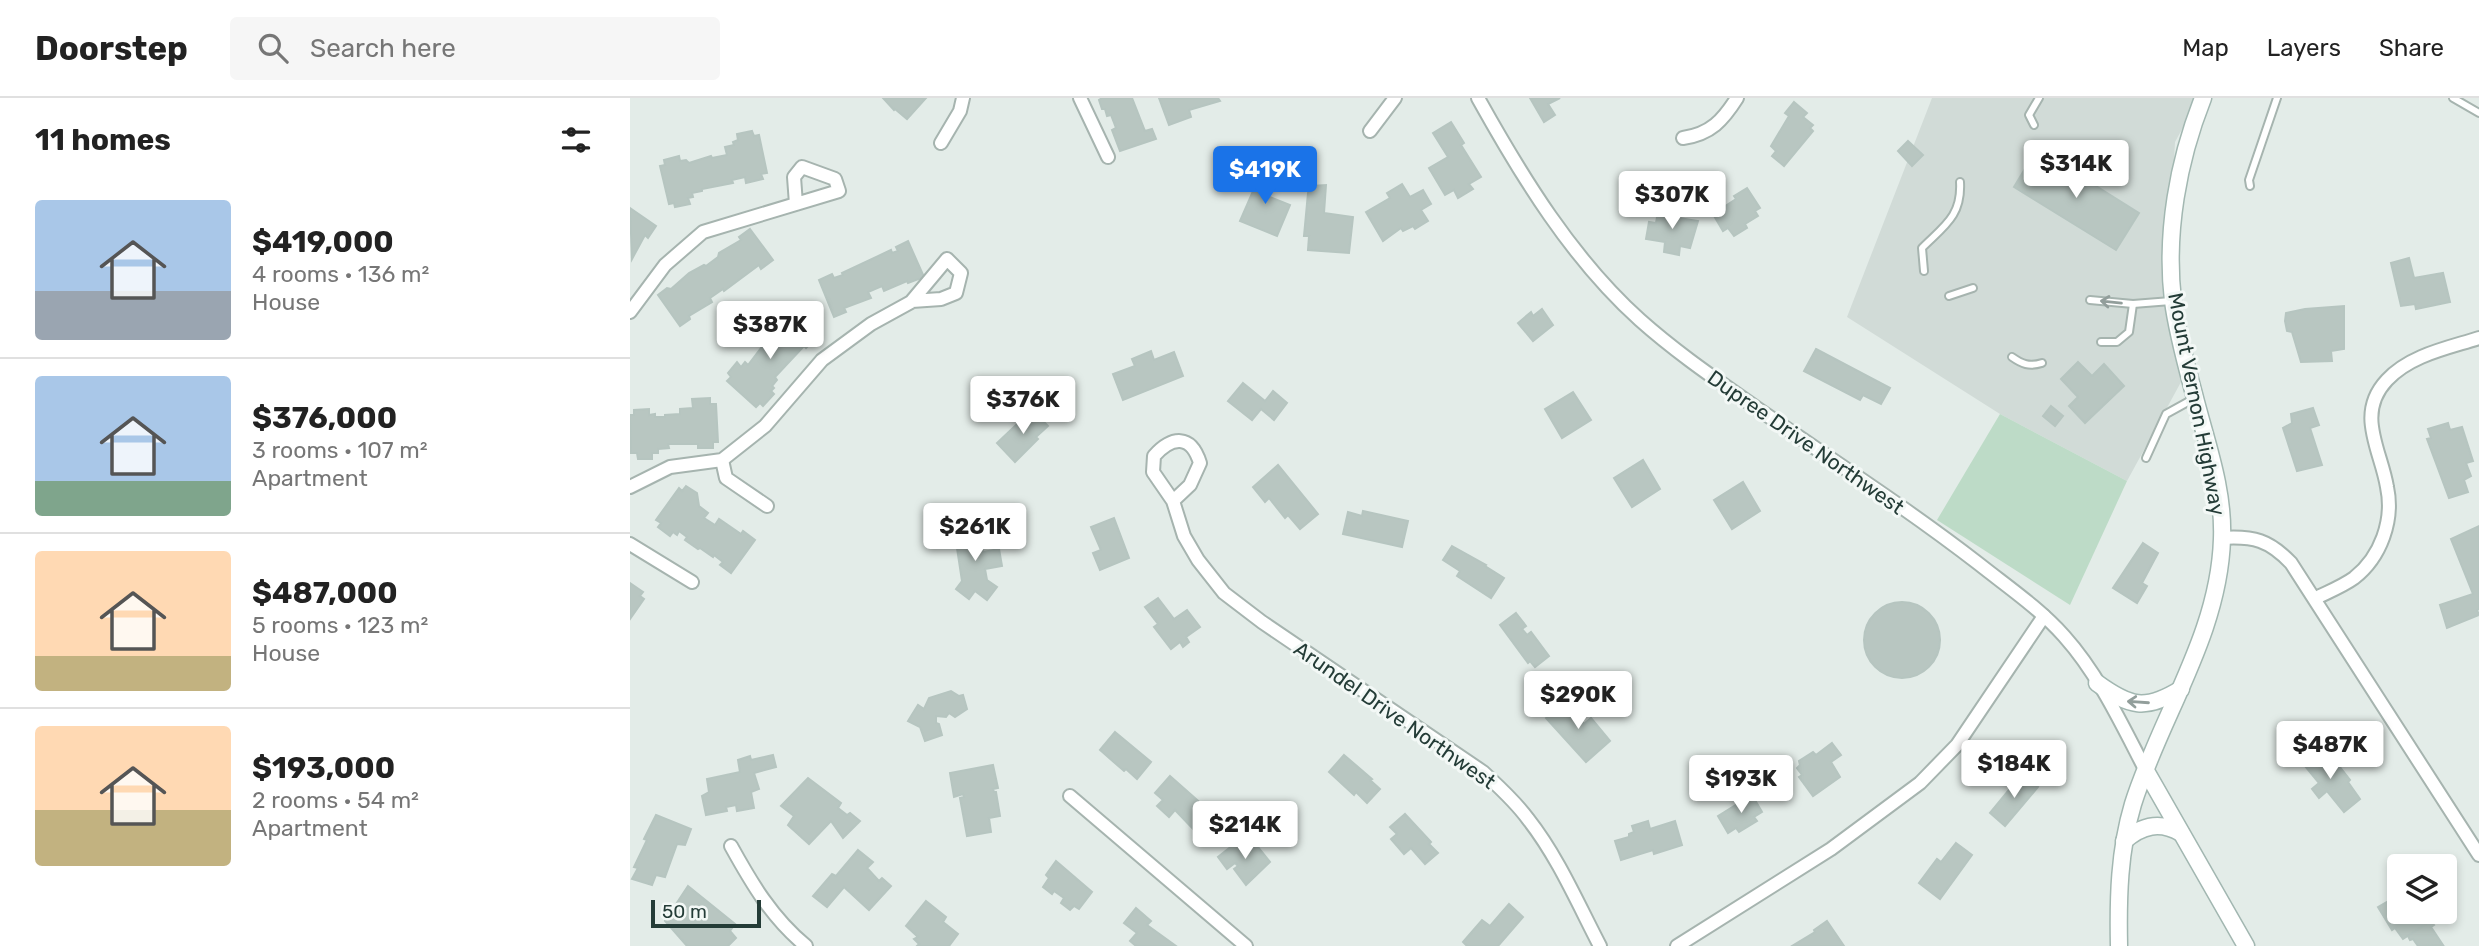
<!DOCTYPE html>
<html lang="en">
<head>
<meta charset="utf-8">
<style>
	body { margin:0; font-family:Rubik,sans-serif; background:#f6f6f6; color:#222; height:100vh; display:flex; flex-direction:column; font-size:26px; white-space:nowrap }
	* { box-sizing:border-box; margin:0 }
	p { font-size:23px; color:#767676 }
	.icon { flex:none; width:38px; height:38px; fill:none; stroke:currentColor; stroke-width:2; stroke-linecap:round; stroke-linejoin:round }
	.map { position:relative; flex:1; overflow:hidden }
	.sheet { display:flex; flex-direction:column; background:#fff; width:630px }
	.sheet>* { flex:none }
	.tools { position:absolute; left:1757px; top:756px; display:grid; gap:14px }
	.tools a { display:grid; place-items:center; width:70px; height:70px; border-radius:7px; background:#fff; box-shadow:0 4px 10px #0003; font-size:35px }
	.scale { position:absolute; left:21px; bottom:18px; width:110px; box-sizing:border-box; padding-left:7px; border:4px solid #243c37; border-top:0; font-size:19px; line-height:24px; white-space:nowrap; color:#243c37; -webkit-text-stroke:5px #f3f8f6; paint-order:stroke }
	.price { position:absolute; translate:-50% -60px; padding:0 16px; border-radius:7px; background:#fff; color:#222; font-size:23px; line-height:46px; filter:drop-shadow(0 2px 4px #0008) }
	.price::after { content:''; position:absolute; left:50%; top:42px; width:21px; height:16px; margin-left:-10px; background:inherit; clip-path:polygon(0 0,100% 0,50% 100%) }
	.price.current { background:#1a73e8; color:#fff }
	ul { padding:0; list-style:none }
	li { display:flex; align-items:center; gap:21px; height:175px; padding:0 35px }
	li+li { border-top:2px solid #e0e0e0 }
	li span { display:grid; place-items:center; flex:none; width:196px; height:140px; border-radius:7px; color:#555 }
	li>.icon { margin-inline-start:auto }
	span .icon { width:84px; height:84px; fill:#fffc; stroke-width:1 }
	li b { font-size:30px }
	h2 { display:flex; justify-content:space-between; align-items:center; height:84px; padding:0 35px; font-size:30px }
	header { display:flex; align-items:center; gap:42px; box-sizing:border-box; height:98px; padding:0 35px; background:#fff; border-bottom:2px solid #e0e0e0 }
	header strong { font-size:33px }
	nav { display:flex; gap:38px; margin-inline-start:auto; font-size:24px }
	.search { width:490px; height:63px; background:#f6f6f6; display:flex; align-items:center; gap:18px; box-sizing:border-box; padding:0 24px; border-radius:7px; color:#767676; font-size:26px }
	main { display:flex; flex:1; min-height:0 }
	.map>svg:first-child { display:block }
	.built { fill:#d1dbd7 }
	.green { fill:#bddbc7 }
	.building { fill:#b8c6c1; stroke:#b6c5c0; stroke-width:2 }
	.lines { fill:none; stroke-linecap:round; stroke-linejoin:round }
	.lane-casing { stroke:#a6b4af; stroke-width:10 }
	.street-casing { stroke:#a6b4af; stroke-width:16 }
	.secondary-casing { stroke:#a2b7b1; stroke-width:19 }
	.lane { stroke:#fff; stroke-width:6 }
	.street { stroke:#fff; stroke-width:12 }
	.secondary { stroke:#fff; stroke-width:16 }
	.oneway { stroke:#929e9b }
	.labels { text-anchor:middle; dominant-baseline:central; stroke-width:6; stroke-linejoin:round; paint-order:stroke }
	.street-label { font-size:21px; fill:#243c37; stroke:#f3f8f6 }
</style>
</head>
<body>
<header>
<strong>Doorstep</strong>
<div class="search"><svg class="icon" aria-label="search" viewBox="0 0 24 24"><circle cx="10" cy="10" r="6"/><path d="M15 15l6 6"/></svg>Search here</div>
<nav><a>Map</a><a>Layers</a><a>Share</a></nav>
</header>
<main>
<section class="sheet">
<h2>11 homes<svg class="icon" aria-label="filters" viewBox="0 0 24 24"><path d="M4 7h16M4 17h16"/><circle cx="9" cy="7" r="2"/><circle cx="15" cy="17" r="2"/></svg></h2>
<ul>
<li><span style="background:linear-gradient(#a9c7e8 65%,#9aa5b1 0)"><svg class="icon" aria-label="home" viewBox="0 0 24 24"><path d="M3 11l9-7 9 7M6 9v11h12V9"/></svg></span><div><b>$419,000</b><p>4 rooms · 136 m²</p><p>House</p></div></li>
<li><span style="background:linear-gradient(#a9c7e8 75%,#7fa58c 0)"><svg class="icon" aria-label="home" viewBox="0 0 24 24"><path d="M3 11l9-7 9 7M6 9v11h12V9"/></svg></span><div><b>$376,000</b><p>3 rooms · 107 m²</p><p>Apartment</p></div></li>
<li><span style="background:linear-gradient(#ffd9b3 75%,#c2b280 0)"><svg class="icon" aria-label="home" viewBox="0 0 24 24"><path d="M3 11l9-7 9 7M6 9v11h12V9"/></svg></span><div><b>$487,000</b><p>5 rooms · 123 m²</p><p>House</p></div></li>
<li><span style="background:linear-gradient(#ffd9b3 60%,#c2b280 0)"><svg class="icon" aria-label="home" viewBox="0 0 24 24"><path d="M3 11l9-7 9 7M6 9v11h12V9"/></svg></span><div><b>$193,000</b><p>2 rooms · 54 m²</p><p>Apartment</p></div></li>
</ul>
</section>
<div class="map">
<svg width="1849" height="848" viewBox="0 0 1849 848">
	<rect width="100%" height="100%" fill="#e3ece8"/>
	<polygon class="built" points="1302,0 1569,0 1545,44 1539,160 1557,273 1497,383 1370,316 1217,219"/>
	<polygon class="green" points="1370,316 1497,383 1440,507 1307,422"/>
	<g class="building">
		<polygon points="253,0 296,0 277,21 265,11 264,12"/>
		<polygon points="472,0 502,0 515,33 522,31 526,41 490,53 482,32 486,30 481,17 477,18 475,11 472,11 469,2"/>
		<polygon points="529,0 588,0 590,3 559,12 561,19 539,27"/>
		<polygon points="900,0 930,0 918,6 925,17 914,24"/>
		<polygon points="1164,4 1177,15 1173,19 1183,27 1180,30 1183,33 1154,68 1142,58 1146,53 1141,48 1159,18 1155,15"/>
		<polygon points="821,24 834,45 831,47 851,79 839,86 843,91 828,100 824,92 815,97 799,70 818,59 803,35"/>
		<polygon points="122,33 124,38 129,37 137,75 131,76 133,81 116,85 115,79 102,82 103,85 72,91 72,93 62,95 63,99 58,100 60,106 45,109 44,105 39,106 30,68 35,67 34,62 49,58 50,63 56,62 59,65 81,58 82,60 97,57 95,49 104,47 103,44 108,42 107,36"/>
		<polygon points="1278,43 1293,57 1282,68 1268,53"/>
		<polygon points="1407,51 1509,115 1486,152 1384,89"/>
		<polygon points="634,68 648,72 637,98 660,107 647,138 610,123"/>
		<polygon points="772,86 780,99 793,92 801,106 791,112 798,123 785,131 783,128 773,133 771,130 753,143 736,114 760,100 757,95"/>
		<polygon points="696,87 694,115 723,119 719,155 678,152 679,138 674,138 678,95 681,88"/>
		<polygon points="1117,90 1130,110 1125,113 1128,118 1115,126 1117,130 1104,138 1098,130 1093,133 1083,116 1106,101 1104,98"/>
		<polygon points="1029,107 1045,110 1043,119 1068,123 1060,150 1050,148 1049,157 1034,154 1035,144 1016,141 1019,124 1026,125"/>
		<polygon points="0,110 26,128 18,140 15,137 2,161"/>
		<polygon points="120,131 143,162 131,171 129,167 94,193 93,191 80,200 82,204 59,218 60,221 50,228 28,197 37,190 41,191 59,175 74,167 76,168 88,159 89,155 111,142 109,139"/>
		<polygon points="278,143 294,179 278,185 277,183 254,193 252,188 238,194 241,200 214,210 216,214 204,219 189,182 202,176 204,180 213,177 212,175 261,152 262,155 268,153 266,149"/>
		<polygon points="1779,160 1784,180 1813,175 1820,204 1786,211 1785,206 1771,208 1761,165"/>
		<polygon points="1714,208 1714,251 1701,253 1702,263 1671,264 1662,234 1657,233 1655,223 1656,215 1675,211"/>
		<polygon points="912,211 923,227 903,243 888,225 901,214 903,218"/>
		<polygon points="158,214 186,240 176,250 174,248 145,279 147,282 142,288 144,290 141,293 144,296 133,308 130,305 126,309 97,283 101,279 98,275 107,264 111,269 115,264 118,267 134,246 132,244 152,226 149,223"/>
		<polygon points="1186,251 1260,290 1251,306 1233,297 1230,302 1174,273"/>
		<polygon points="521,253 524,262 544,254 553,278 493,302 483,276 505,268 502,261"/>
		<polygon points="1448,264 1462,278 1474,266 1494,288 1455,325 1439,308 1448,299 1431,281"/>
		<polygon points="613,285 635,303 643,293 657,305 644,322 631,311 622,322 598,303"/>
		<polygon points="943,294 961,322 932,340 915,311"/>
		<polygon points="80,300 80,306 86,306 88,344 83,344 83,350 68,350 68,346 38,346 39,350 28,351 28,355 22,355 22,361 8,361 7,355 1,355 0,317 4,317 4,312 19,311 19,317 25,316 25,319 35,319 35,317 50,316 50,311 63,310 62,301"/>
		<polygon points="1421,308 1433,318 1425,328 1413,318"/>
		<polygon points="1683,310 1689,327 1680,330 1692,367 1667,373 1653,330 1662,325 1661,316"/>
		<polygon points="402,312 418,328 406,339 408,341 385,364 367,345"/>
		<polygon points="1818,325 1820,332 1832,329 1843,363 1836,365 1841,378 1834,382 1838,394 1819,400 1797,341 1801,340 1798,331"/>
		<polygon points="1013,362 1030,391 1002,409 984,380"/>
		<polygon points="648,367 688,416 670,431 658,417 655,420 639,400 635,404 623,389"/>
		<polygon points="1113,384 1130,413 1102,431 1084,402"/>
		<polygon points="56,388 67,395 69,408 78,415 74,420 85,427 89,421 111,436 113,433 125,442 101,475 90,467 93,464 84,457 83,459 70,450 68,451 55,442 57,439 49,433 47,437 43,434 40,438 28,429 31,425 26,422 49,390 52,393"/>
		<polygon points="733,413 778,423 772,449 713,436 718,414 732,418"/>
		<polygon points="484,420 499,460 470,472 463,455 471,452 461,429"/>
		<polygon points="344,426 356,434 350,442 353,454 369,451 372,468 355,471 357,482 367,489 357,502 345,493 339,501 326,491 332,483 327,450 320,446 329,433 335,437"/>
		<polygon points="1849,428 1849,511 1847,512 1849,517 1817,530 1810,507 1843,496 1821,441"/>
		<polygon points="1513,445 1528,455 1512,485 1517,488 1507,505 1483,490"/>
		<polygon points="822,448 856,467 855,468 874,480 861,500 827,478 830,473 813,462"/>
		<polygon points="0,485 13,494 10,498 14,501 0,521"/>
		<polygon points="528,500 544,521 557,512 570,529 556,539 559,544 553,549 550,544 541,551 524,529 528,526 515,509"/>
		<circle cx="1272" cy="542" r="38"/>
		<polygon points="886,515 896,528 892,531 897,537 901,534 919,558 905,569 900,563 898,565 870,527"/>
		<polygon points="321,593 329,598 333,597 337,611 325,619 319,615 316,619 306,618 306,625 309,626 312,637 295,643 290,629 278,623 288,607 294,611 299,600"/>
		<polygon points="938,601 947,611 944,614 954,626 961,620 980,643 956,664 916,620"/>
		<polygon points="485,634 521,664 507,681 496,671 494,673 470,652"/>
		<polygon points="1202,645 1211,657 1201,664 1210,679 1183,698 1169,679 1172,677 1167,670 1170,667 1169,663 1183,654 1186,657"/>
		<polygon points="1684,650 1697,666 1700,664 1706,671 1709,668 1720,682 1718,684 1730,701 1714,714 1697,693 1689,700 1682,691 1689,685 1670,662"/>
		<polygon points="143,657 146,669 124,675 129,691 121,694 124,710 107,713 106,707 96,709 97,713 76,717 72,698 79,694 77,681 110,674 108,662 120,658 121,662"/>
		<polygon points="714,657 742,681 740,682 750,691 737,705 726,694 724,697 699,674"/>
		<polygon points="363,667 368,690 363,691 364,694 366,694 370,718 359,720 361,734 337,738 330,700 334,699 333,696 324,699 320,675"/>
		<polygon points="1392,676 1408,689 1375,728 1360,715"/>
		<polygon points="540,678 582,715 566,734 545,712 539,719 527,708 533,702 525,695"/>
		<polygon points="178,680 211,705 208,710 217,717 220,715 230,723 213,740 201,723 179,746 158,727 164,718 151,708"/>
		<polygon points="1122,697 1132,714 1124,719 1127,723 1109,734 1106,730 1098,735 1088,718"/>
		<polygon points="775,716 801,744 799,746 808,755 795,766 781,750 774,756 761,741 767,736 760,729"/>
		<polygon points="26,717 61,731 55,747 47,746 35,779 26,777 22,787 2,781 8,770 4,769 17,742 14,741"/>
		<polygon points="1018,723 1020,731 1045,723 1052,747 1024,756 1023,752 991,762 985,743 999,739 999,736 1004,734 1002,728"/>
		<polygon points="623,743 640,764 616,787 604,771 608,768 605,765 597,771 588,759 607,744 613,751"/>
		<polygon points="1326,745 1342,757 1310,801 1289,785 1307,761 1311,764"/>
		<polygon points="228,752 243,764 237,770 249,783 252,780 261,788 239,812 214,789 197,809 183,798 202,776 206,778"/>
		<polygon points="426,763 462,794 449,811 444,808 440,812 431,805 434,800 424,793 422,796 413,789 419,780 416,777"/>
		<polygon points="58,788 105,826 100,833 106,840 98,848 57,848 35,823"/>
		<polygon points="1769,797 1769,814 1799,814 1804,821 1773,841 1765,830 1762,832 1748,809"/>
		<polygon points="296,803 316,819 313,824 328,836 319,848 287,848 289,846 284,841 288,839 276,828"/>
		<polygon points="879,806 893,819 868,848 837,848 833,844 852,822 860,828"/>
		<polygon points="506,810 521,823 517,827 546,848 506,848 500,843 507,835 494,825"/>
		<polygon points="1197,823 1214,848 1162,848 1185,834 1184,832"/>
		<polygon points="1801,823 1804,827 1801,829 1813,847 1788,848 1783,841 1780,842 1778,838"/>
	</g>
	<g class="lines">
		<defs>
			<g id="lane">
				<polyline points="1823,0 1849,15"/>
				<polyline points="1404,27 1399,17 1409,0"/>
				<polyline points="1620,88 1619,82 1647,0"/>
				<path d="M1294 173 1292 150C1314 128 1332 118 1330 84"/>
				<polyline points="1319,198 1343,190"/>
				<polyline points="1460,202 1503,206 1541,203"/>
				<polyline points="1471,244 1487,244 1499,234 1503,206"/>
				<path d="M1382 259C1392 266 1399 269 1412 265"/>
				<polyline points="1516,360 1536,316 1565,300"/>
			</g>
			<g id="street">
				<polyline points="450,0 478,59"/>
				<path d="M848 0C892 79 942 161 1010 222 1047 255 1087 282 1128 311 1202 362 1278 411 1349 466 1378 489 1409 510 1434 538 1469 577 1492 627 1516 673"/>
				<polyline points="740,33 765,0"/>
				<path d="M1053 40C1081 36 1093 22 1107 0"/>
				<polyline points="311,45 330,13 333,0"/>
				<polyline points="0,214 35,167 73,134 209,93 205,81 172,69 164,79 166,106"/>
				<polyline points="92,362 96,380 137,408"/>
				<polyline points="0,389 40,369 92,362 135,328 192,262 241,226 281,204 317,161 331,175 326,195 311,201 282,203"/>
				<path d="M543 403 560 387 570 365C561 336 542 338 524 358L523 374 543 403 554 438 568 462 594 495 632 524 853 674C869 689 885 703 898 721 928 759 948 806 970 848"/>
				<path d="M1592 440C1624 438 1639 442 1661 465L1849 757"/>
				<polyline points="0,446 62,484"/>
				<path d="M1686 500C1698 494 1713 488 1724 480 1751 459 1764 422 1757 389 1751 352 1725 316 1757 282 1780 257 1818 250 1849 240"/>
				<polyline points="440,698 616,848"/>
				<path d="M101 748C122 786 142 820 176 848"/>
				<polyline points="1047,848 1201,751 1290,685 1327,647 1414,518"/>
			</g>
			<g id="secondary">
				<path d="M1467 585C1500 609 1515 613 1551 591"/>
				<polyline points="1516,673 1616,848"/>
				<path d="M1494 743C1512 727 1530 723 1551 735"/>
				<path d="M1489 848C1488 800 1489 753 1503 706 1531 617 1589 537 1592 441 1594 390 1576 344 1564 296 1556 266 1547 234 1543 203 1535 135 1548 63 1573 0"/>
			</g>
		</defs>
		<use href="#lane" class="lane-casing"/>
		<use href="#street" class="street-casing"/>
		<use href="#secondary" class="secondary-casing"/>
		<use href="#lane" class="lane"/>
		<use href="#street" class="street"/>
		<use href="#secondary" class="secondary"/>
	</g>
	<defs><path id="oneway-shaft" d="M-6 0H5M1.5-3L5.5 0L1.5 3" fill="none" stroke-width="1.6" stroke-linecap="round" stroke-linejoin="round" transform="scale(1.75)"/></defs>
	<g class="oneway">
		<use href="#oneway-shaft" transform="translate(1481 204) rotate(-174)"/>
		<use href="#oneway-shaft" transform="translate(1508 604) rotate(-176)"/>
	</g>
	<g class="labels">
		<g class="street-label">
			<text transform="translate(1567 306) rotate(79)">Mount Vernon Highway</text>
			<text transform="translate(1176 344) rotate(35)">Dupree Drive Northwest</text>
			<text transform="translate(765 617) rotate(35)">Arundel Drive Northwest</text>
		</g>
	</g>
</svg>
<div class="tools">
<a><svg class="icon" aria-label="layers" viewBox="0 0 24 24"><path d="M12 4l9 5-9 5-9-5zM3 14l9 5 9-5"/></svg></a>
</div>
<div class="scale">50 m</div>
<b class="price" style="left:1446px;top:102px">$314K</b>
<b class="price current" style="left:635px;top:108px">$419K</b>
<b class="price" style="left:1042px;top:133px">$307K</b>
<b class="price" style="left:140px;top:263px">$387K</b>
<b class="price" style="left:393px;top:338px">$376K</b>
<b class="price" style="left:345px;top:465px">$261K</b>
<b class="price" style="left:948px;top:633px">$290K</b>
<b class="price" style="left:1700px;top:683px">$487K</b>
<b class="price" style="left:1384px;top:702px">$184K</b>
<b class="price" style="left:1111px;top:717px">$193K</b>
<b class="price" style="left:615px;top:763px">$214K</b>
</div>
</main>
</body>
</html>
